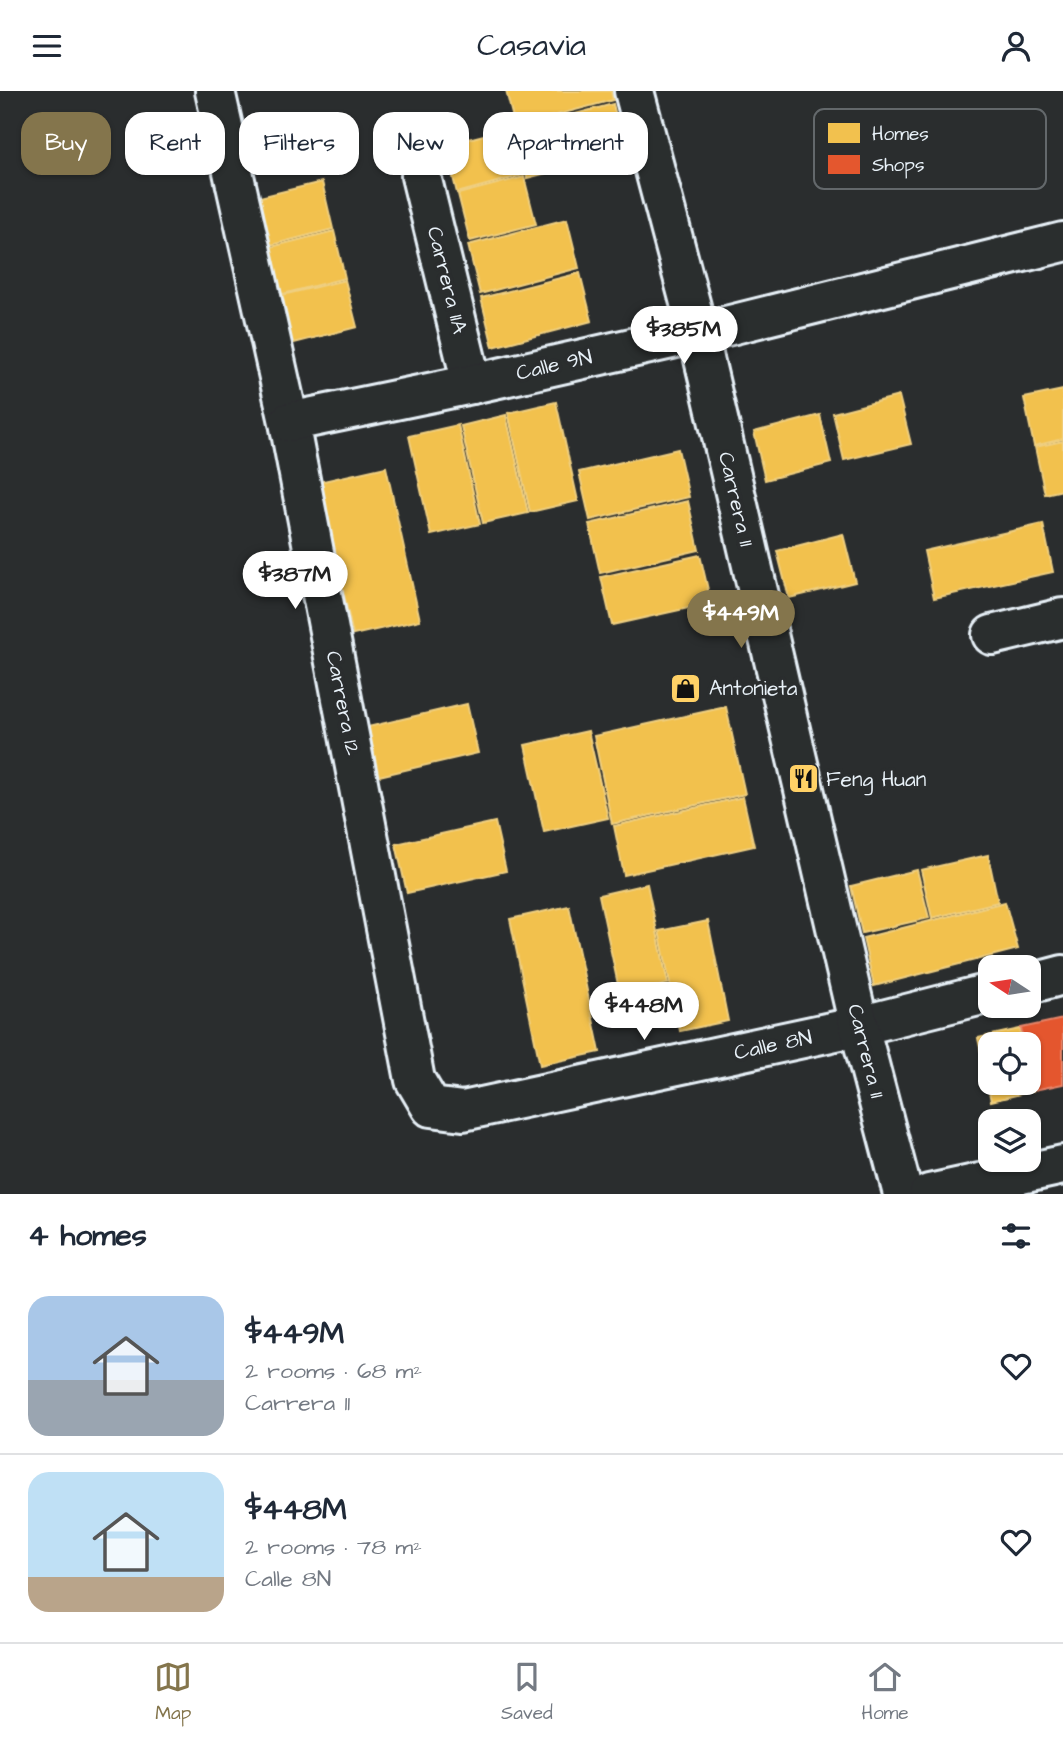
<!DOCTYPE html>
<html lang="en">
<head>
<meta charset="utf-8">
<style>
	body { margin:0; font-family:"Architects Daughter",sans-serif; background:#f2f2f3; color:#1f2937; height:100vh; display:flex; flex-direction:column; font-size:26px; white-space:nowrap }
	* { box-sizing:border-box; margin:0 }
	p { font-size:23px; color:#747a83 }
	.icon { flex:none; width:38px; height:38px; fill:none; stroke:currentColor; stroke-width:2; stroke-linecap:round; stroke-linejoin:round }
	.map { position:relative; height:1103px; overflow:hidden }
	.side { display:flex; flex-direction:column; background:#fff; flex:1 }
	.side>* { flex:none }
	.guide { position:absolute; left:21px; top:21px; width:700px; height:63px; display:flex; gap:14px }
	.needle { width:46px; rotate:282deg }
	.tools { position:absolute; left:978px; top:864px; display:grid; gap:14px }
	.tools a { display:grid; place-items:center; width:63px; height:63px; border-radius:14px; background:#fff; box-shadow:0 2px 5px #0004; font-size:35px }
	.price { position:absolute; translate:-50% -60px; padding:0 16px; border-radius:24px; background:#fff; color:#222; font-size:23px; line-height:46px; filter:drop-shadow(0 2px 4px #0008) }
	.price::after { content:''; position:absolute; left:50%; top:42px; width:21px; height:16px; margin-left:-10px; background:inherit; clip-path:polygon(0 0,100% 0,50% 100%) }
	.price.selected { background:#84754c; color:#fff }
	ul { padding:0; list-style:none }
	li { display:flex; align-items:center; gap:21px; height:175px; padding:0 28px }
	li+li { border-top:2px solid #e0e1e3 }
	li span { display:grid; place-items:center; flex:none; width:196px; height:140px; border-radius:21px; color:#555 }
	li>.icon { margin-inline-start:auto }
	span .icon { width:84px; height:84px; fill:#fffc; stroke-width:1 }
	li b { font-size:30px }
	h2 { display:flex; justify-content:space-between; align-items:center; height:84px; padding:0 28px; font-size:30px }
	.pill { padding:0 24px; border-radius:21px; background:#fff; box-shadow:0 2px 5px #0004; font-size:24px; line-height:63px }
	.pill.selected { background:#84754c; color:#fff }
	header { display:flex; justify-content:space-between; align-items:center; height:91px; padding:0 28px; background:#fff; font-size:32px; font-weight:600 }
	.tab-bar { display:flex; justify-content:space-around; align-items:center; height:98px; border-top:2px solid #e0e1e3; background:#fff; font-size:19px; color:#747a83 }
	.tab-bar a { display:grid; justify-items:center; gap:4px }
	.tab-bar .selected { color:#84754c }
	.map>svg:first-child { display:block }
	.homes { fill:#f2c14e; stroke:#efcf81; stroke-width:2 }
	.shops { fill:#e4572e; stroke:#e5856b; stroke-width:2 }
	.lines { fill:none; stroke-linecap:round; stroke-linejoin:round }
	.minor-casing { stroke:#e8f1f8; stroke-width:44 }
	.minor { stroke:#2a2d2e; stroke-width:38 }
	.labels { text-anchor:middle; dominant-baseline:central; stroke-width:7; stroke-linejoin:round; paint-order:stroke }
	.street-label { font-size:21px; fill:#e8f1f8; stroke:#2a2d2e }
	.poi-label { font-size:21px; fill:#e8f1f8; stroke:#2a2d2e; text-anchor:start }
	.key { fill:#2a2d2e; stroke:#63686b; stroke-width:2 }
	.key-label { font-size:19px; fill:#e8f1f8 }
</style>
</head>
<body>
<header><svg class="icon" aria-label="menu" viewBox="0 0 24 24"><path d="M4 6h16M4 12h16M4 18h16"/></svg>Casavia<svg class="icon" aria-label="person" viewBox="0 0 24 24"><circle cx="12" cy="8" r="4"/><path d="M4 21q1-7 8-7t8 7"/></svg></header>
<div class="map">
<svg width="1063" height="1103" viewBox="0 0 1063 1103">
	<rect width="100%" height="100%" fill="#2a2d2e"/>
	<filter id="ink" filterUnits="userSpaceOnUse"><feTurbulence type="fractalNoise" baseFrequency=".0143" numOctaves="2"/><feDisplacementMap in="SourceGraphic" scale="14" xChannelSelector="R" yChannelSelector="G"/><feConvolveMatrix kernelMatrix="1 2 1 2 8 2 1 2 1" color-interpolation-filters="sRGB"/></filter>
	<g filter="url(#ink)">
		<g class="homes">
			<polygon points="506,0 611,0 613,9 515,35"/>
			<polygon points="613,13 625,62 527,87 515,39"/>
			<polygon points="511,37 523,84 457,102 445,54"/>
			<polygon points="524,86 536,133 470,150 458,103"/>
			<polygon points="322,91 333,138 267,155 256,107"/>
			<polygon points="567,128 579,177 480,203 468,154"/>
			<polygon points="334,140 345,187 279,204 267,157"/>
			<polygon points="580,182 592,230 493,256 481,207"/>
			<polygon points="345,189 357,236 290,253 278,205"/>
			<polygon points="1063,299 1063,348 1034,355 1024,307"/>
			<polygon points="899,305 911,353 844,369 833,322"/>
			<polygon points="556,311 578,410 530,421 508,322"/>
			<polygon points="506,324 528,422 483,432 461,335"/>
			<polygon points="820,324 831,372 765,389 754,341"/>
			<polygon points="458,334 480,433 431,444 409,345"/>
			<polygon points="1063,350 1063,399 1045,403 1035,356"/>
			<polygon points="678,358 689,406 590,429 579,381"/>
			<polygon points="386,376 420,529 353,544 319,391"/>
			<polygon points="688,410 699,459 600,482 589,433"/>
			<polygon points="1043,433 1053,481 934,507 924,460"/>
			<polygon points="843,443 855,491 789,507 777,460"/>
			<polygon points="700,464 711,512 612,534 601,486"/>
			<polygon points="467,613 478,662 379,685 368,636"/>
			<polygon points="726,616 745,703 612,733 594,645"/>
			<polygon points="588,640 608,727 544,741 525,654"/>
			<polygon points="743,706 754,755 624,784 614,735"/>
			<polygon points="495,731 506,780 407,802 396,753"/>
			<polygon points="988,764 998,811 932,827 921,779"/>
			<polygon points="917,779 929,827 862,842 851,795"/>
			<polygon points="647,793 668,893 620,903 599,804"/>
			<polygon points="1005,811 1018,858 874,895 863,847"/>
			<polygon points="569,815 600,961 540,974 510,828"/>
			<polygon points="708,830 728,930 680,940 659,840"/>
			<polygon points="1020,938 1023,954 990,954 990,992 1029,992 1029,980 1033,1000 991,1010 978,947"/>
		</g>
		<polygon class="shops" points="1063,928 1063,993 1034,999 1029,975 1029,954 1024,954 1021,937"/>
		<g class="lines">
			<defs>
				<g id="minor">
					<polyline points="215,0 289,331 415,989 431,1016 463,1020 859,935 990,902"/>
					<polyline points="634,0 698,242 859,935 903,1103"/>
					<polyline points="421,85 472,293"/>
					<polyline points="289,331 472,293 698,242 1063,151"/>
					<polyline points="992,544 1063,527"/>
					<polyline points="1029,893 1063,884"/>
					<polyline points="929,1103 1063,1074"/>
				</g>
			</defs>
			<use href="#minor" class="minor-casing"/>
			<use href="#minor" class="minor"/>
		</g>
	</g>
	<defs>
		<symbol id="shop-square" viewBox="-11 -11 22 22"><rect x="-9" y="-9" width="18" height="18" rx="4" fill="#ffd166" stroke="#2a2d2e"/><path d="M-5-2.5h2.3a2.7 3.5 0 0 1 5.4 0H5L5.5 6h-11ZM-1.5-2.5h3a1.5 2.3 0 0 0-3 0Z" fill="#111"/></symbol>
		<symbol id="restaurant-square" viewBox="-11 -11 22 22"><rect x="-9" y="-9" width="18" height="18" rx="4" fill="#ffd166" stroke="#2a2d2e"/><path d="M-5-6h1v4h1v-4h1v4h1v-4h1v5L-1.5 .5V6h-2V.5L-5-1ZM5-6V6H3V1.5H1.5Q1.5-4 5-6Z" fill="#111"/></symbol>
	</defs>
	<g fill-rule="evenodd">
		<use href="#shop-square" x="668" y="580" width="35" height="35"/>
		<use href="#restaurant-square" x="786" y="670" width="35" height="35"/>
	</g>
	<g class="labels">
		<g class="street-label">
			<text transform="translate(447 189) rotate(76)">Carrera 11A</text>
			<text transform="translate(554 274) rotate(-13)">Calle 9N</text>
			<text transform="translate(736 408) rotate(77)">Carrera 11</text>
			<text transform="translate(343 612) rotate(79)">Carrera 12</text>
			<text transform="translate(773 954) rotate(-12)">Calle 8N</text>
			<text transform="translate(866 960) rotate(76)">Carrera 11</text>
		</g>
		<g class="poi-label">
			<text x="709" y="597">Antonieta</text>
			<text x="826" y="688">Feng Huan</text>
		</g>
	</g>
	<rect x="814" y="18" width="232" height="80" rx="10" class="key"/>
	<rect x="828" y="32" width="32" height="20" fill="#f2c14e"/>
	<rect x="828" y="64" width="32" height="19" fill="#e4572e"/>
	<g class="key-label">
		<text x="872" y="49">Homes</text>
		<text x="872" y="80">Shops</text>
	</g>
</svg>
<div class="tools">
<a><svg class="needle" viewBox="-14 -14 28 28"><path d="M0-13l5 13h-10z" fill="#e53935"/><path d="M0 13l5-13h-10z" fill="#747a83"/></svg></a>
<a><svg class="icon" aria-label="locate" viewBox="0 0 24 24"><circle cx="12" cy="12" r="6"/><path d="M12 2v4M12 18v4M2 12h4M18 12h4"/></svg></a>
<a><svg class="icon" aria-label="layers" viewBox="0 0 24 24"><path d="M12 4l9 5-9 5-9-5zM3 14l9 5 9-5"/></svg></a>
</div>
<b class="price" style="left:684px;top:275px">$385M</b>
<b class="price" style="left:295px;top:520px">$387M</b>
<b class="price selected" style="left:741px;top:559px">$449M</b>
<b class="price" style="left:644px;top:951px">$448M</b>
<div class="guide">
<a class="pill selected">Buy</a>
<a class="pill">Rent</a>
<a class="pill">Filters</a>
<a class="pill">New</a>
<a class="pill">Apartment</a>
</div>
</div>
<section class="side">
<h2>4 homes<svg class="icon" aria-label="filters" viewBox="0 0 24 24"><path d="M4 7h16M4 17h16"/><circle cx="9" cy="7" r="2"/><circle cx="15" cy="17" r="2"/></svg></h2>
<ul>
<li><span style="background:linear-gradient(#a9c7e8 60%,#9aa5b1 0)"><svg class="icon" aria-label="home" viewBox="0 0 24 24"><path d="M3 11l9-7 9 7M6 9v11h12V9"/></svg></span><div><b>$449M</b><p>2 rooms · 68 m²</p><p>Carrera 11</p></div><svg class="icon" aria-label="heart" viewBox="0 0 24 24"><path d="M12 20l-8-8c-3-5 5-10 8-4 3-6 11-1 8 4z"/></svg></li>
<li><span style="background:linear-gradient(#bfe0f5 75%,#b9a48a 0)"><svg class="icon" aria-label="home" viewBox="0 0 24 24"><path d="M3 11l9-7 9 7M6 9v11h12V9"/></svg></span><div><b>$448M</b><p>2 rooms · 78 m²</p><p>Calle 8N</p></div><svg class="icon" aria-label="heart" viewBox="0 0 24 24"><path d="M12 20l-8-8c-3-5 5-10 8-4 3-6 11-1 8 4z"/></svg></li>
</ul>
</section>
<nav class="tab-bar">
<a class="selected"><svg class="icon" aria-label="map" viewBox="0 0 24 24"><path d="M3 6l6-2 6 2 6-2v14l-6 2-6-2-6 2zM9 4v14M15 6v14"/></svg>Map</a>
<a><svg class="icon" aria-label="saved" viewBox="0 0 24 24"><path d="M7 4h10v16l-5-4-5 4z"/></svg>Saved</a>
<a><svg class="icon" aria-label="home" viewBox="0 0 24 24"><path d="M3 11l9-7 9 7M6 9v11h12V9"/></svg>Home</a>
</nav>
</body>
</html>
